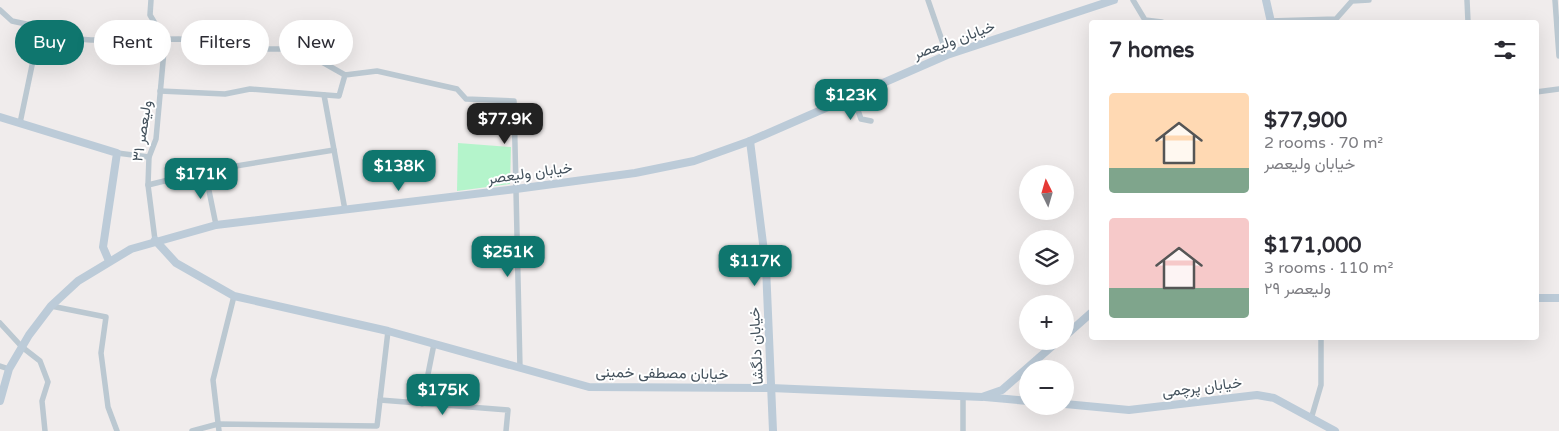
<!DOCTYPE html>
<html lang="en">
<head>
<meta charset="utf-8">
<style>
	body { margin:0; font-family:"Varela Round",Vazirmatn,sans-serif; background:#f2f2f3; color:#2b2b33; height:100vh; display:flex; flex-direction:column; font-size:19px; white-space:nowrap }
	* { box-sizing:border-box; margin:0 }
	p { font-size:16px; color:#7c7c81 }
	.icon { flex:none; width:28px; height:28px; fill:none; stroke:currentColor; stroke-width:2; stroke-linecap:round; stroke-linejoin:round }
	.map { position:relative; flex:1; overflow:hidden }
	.details { position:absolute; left:1089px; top:20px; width:450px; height:320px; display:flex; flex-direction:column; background:#fff; border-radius:5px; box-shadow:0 5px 20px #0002 }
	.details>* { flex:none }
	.hud { position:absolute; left:15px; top:20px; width:475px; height:45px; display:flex; gap:10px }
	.needle { width:32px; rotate:355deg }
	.controls { position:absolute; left:1019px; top:165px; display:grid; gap:10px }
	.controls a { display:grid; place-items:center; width:55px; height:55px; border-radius:50%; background:#fff; box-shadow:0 5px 20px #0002; font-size:25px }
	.price { position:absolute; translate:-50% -42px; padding:0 11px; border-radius:10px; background:#0f766e; color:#fff; font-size:16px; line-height:32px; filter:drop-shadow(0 1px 2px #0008) }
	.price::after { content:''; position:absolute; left:50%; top:30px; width:15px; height:11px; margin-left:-8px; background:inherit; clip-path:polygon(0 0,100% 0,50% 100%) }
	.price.current { background:#222; color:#fff }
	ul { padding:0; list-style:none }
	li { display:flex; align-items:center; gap:15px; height:125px; padding:0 20px }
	li span { display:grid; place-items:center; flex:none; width:140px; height:100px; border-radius:5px; color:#555 }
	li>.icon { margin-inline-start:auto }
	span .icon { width:60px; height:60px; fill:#fffc; stroke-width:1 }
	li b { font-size:21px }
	h2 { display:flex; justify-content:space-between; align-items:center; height:60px; padding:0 20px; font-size:21px }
	.tag { padding:0 18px; border-radius:22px; background:#fff; box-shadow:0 5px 20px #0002; font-size:18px; line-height:45px }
	.tag.current { background:#0f766e; color:#fff }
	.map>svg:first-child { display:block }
	.green { fill:#b4f4cb }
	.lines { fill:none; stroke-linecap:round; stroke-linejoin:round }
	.street { stroke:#bbc8d1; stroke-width:5.5 }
	.secondary { stroke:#bccbd8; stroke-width:8 }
	.labels { text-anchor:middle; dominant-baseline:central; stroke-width:4; stroke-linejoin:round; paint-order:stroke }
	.street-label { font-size:15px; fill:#43515c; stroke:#fff }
</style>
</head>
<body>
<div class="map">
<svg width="1559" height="431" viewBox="0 0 1559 431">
	<rect width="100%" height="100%" fill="#f0ecec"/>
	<polygon class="green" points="458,143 511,147 510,184 457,191"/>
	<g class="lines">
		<g class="street">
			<polyline points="151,0 150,15 165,40 156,139 149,157 148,185 155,240"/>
			<polyline points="928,0 947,55"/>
			<polyline points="1133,0 1145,20 1162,22"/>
			<polyline points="1467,0 1468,22"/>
			<polyline points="1555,0 1559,56"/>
			<polyline points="0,10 12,21 40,27 65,38 91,40 179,39 204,41 234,49 292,49 315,58 345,75"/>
			<polyline points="1270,21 1336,19 1352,1 1369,0"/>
			<polyline points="160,91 225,94 250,89 339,96 345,75 377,71 457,89 466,99 514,101 520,368"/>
			<polyline points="1536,92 1559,89"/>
			<polyline points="324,95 345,210"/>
			<polyline points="853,96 861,119 871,121"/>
			<polyline points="20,123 40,27"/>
			<polyline points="117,153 149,157"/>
			<polyline points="205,171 216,225"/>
			<polyline points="148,185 205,171 334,150"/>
			<polyline points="51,306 106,317 101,353 108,407 117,431"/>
			<polyline points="0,323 22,347 40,361 48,382 42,401 45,431"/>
			<polyline points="0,366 9,369"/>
			<polyline points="963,396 963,431"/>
			<polyline points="380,400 508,410 506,431"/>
			<polyline points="422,404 434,344"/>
			<polyline points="1311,419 1321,385 1321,338"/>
			<polyline points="192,431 218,424 377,426 388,331"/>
			<polyline points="219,431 213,380 234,296"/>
		</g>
		<g class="secondary">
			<polyline points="1266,0 1271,22"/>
			<polyline points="0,117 117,153 103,247 109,261"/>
			<polyline points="750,141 766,267 773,431"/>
			<polyline points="155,240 176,263 234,296 388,331 589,387 771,388 982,397 1002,390 1058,341"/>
			<polyline points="1536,298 1559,298"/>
			<polyline points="1065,336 1091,313"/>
			<polyline points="985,397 1028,401"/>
			<polyline points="0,401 9,369 29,335 51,306 78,281 131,249 216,225 516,189 635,173 694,161 750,141 947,55 1114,0"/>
			<polyline points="1065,404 1129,410 1257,395 1274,398 1335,431"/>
		</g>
	</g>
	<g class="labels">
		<g class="street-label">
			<text transform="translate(954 40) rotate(-20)">خیابان ولیعصر</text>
			<text transform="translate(142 131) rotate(-81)">ولیعصر ۳۱</text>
			<text transform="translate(530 173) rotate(-8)">خیابان ولیعصر</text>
			<text transform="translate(756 346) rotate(-93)">خیابان دلگشا</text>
			<text transform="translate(662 373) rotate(1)">خیابان مصطفی خمینی</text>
			<text transform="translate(1202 387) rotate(-7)">خیابان پرچمی</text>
		</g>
	</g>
</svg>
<div class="controls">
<a><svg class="needle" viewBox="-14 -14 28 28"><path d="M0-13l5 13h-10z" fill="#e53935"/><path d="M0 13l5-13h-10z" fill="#7c7c81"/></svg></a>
<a><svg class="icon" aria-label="layers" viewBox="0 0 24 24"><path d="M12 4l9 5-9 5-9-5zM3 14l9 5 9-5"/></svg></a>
<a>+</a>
<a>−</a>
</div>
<b class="price" style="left:851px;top:121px">$123K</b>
<b class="price current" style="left:505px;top:145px">$77.9K</b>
<b class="price" style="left:399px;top:192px">$138K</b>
<b class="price" style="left:201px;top:200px">$171K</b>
<b class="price" style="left:508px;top:278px">$251K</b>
<b class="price" style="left:755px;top:287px">$117K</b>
<b class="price" style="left:443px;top:416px">$175K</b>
<div class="hud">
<a class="tag current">Buy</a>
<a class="tag">Rent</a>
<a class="tag">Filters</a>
<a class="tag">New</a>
</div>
<section class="details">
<h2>7 homes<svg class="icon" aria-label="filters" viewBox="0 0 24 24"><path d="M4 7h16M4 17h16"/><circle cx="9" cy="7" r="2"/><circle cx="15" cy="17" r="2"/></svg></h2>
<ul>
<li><span style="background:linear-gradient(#ffd9b3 75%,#7fa58c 0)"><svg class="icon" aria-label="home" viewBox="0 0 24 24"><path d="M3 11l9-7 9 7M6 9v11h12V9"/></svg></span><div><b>$77,900</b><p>2 rooms · 70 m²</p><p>خیابان ولیعصر</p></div></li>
<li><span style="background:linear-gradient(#f6c9c9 70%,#7fa58c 0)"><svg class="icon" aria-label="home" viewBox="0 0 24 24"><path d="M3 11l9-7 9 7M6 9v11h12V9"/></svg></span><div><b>$171,000</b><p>3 rooms · 110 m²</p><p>ولیعصر ۲۹</p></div></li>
</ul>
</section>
</div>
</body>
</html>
